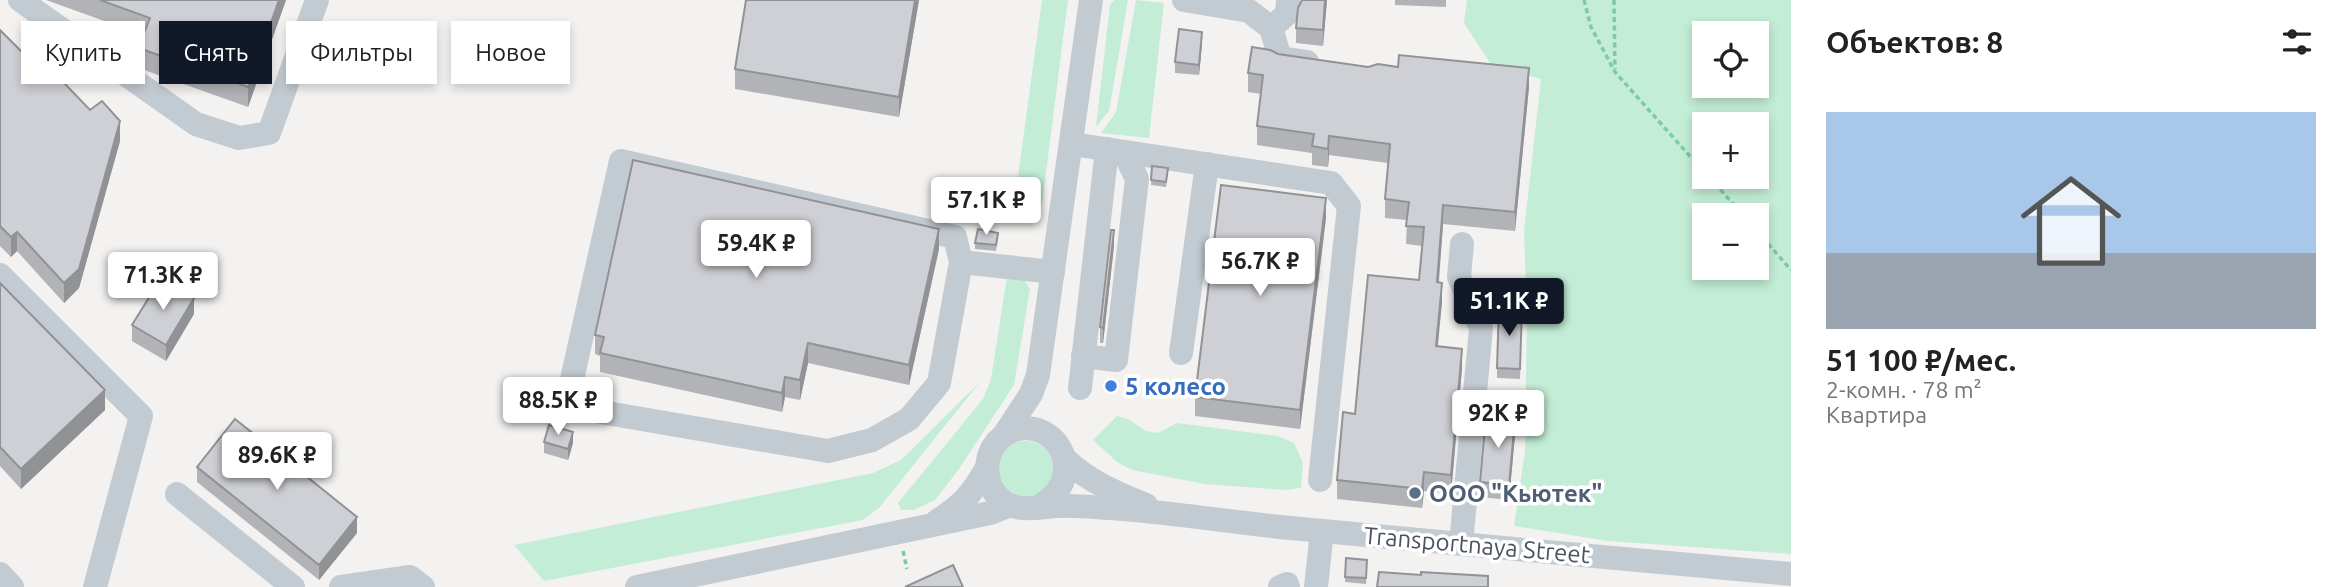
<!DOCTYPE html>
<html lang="ru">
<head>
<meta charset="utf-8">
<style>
	body { margin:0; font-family:Ubuntu,sans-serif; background:#f6f6f6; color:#222; height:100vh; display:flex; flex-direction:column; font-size:26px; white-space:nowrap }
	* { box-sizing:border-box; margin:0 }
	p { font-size:23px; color:#767676 }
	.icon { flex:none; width:38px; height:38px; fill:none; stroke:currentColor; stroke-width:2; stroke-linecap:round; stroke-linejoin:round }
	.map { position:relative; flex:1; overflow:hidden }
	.drawer { display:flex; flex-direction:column; background:#fff; width:560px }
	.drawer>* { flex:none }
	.guide { position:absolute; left:21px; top:21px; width:665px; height:63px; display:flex; gap:14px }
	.controls { position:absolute; left:1692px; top:21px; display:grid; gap:14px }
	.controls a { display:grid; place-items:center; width:77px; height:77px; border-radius:0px; background:#fff; box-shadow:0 4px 10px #0003; font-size:35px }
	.price { position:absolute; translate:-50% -60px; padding:0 16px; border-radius:7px; background:#fff; color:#222; font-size:23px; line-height:46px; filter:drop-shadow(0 2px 4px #0008) }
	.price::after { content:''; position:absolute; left:50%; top:42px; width:21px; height:16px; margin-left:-10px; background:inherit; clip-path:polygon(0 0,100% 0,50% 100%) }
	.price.selected { background:#111827; color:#fff }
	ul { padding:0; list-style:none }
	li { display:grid; align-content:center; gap:14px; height:371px; padding:0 35px }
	li span { display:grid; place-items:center; height:217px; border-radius:0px; color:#555 }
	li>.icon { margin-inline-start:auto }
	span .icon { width:126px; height:126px; fill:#fffc; stroke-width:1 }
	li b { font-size:30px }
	h2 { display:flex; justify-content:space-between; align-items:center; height:84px; padding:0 35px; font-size:30px }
	.tag { padding:0 24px; border-radius:0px; background:#fff; box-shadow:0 4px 10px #0003; font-size:24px; line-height:63px }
	.tag.selected { background:#111827; color:#fff }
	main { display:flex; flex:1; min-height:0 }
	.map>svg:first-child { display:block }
	.green { fill:#c3edd6; fill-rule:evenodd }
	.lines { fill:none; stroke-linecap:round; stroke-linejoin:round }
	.path { stroke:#7dcaa9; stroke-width:3.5; stroke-dasharray:5 3.5; stroke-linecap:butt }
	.minor { stroke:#c3cbd2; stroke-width:24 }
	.wall { fill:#b2b3b7 }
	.shaded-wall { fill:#919295 }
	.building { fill:#cfd0d5; stroke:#919295; stroke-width:2 }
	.shop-dot { fill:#3f7fe0; stroke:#fff; stroke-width:2.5 }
	.service-dot { fill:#5c6f8a; stroke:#fff; stroke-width:2.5 }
	.labels { text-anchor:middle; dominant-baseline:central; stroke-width:7; stroke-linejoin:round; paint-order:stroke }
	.shop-label { font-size:24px; font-weight:bold; fill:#366cbe; stroke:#fff; text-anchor:start }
	.service-label { font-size:24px; font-weight:bold; fill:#4e5e75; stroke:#fff; text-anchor:start }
	.street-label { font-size:24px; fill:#4a535e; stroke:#fff }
</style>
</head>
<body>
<main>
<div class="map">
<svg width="1791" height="587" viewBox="0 0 1791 587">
	<rect width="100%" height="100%" fill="#f3f2f1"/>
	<g class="green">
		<path d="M1042 0H1068L1042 204C1036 217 1027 226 1012 221Z"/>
		<polygon points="1115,0 1128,0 1109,111 1096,127 1110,4"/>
		<polygon points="1136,0 1164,3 1149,138 1101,133 1116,112"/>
		<path d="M1467 0H1791V554L1608 541 1514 526 1525 451 1527 312 1524 231 1541 79 1492 66 1464 23ZM1704 33H1757V86H1704ZM1704 124H1757V177H1704ZM1704 215H1757V268H1704Z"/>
		<polygon points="1007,276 1024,279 1030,289 1014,385 959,469 935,500 914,510 901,510 898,503 983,399 991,379"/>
		<polygon points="980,382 879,508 863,520 544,581 514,545 873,473 901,460"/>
		<polygon points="1117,416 1128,419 1146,431 1158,433 1177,423 1278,436 1294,443 1303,463 1301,488 1284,490 1205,484 1132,470 1117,462 1093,440"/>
		<circle cx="1026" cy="469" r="28"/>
	</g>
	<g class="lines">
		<g class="path">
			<polyline points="1584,0 1591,27 1615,72 1704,172"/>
			<polyline points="1614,0 1615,69"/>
			<polyline points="1709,177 1743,215"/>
			<polyline points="1757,231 1791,270"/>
			<polyline points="903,551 907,569"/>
		</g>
		<g class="minor">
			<polyline points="20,0 196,124 239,138 269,133 317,0"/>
			<polyline points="1184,0 1249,11 1271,28 1280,58 1307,62"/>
			<polyline points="1271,28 1287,14 1288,0"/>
			<polyline points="1072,144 1331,183 1349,206 1320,480"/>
			<polygon points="621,161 955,237 961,262 939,383 909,419 872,440 828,451 566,406"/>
			<polyline points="961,262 1053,272"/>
			<polyline points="0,275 141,416 95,587"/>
			<polyline points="1181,353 1207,164"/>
			<polyline points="1083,356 1116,360 1137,179 1124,152"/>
			<polyline points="1080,388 1107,149"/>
			<polyline points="1004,435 1031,394 1038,375 1091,0"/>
			<path d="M1065 459C1089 482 1117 493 1146 505"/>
			<polyline points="177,494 293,587"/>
			<path d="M1036 508C1091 481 1059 417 1015 430 974 443 980 506 1023 508 1039 509 1055 505 1071 506 1145 508 1218 521 1291 528 1458 544 1624 559 1791 574"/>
			<path d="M937 521C962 505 972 494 986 469"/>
			<polyline points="1461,544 1481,328 1459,277 1462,244"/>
			<polyline points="0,574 12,587"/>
			<polyline points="341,587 410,577 423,587"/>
			<polyline points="637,587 990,513 1010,505"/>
			<polyline points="1280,587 1287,584 1288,587"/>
			<polyline points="1316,587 1322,531"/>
		</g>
	</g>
	<g class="wall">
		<polygon points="46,0 286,0 248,107 147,71 139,66 139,46 143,35"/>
		<polygon points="919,0 899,117 735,89 735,69"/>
		<polygon points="1327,0 1323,46 1296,43 1296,28"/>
		<polygon points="1395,0 1446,0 1446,7 1395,5"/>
		<polygon points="0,30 37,67 90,110 120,141 79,288 64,303 17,251 11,257 0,246"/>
		<polygon points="1202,43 1199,75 1175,73 1175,62"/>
		<polygon points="1278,54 1368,67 1529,87 1515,231 1443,224 1439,282 1442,302 1437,346 1462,368 1451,494 1424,491 1422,508 1337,499 1337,480 1355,414 1419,280 1423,246 1406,244 1407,220 1385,218 1385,199 1388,163 1329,155 1328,167 1312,165 1312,153 1257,145 1257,126 1261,94 1248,92 1248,73"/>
		<polygon points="1152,166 1168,174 1166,187 1151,185"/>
		<polygon points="1326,218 1300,429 1195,416 1195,397"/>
		<polygon points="998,238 996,251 975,249 975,243"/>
		<polygon points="1114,246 1103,343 1100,343 1100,327"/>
		<polygon points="939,249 909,385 808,363 800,400 785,397 782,412 600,372 600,356 595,354 595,335"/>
		<polygon points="0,283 105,410 21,489 0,466"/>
		<polygon points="194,314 166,361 132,341 132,325"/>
		<polygon points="1522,318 1520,379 1497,378 1497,368"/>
		<polygon points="1515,435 1509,500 1480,497 1480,482"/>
		<polygon points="544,442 573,443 568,460 544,453"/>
		<polygon points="197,467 357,533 319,580 197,482"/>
		<polygon points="1346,558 1367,566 1366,584 1345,582"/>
	</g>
	<g class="shaded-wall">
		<polygon points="279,0 286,0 248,107 248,87"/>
		<polygon points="915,0 919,0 899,117 899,97"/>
		<polygon points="1325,0 1327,0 1323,46 1323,30"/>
		<polygon points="1202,32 1202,43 1199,75 1199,65"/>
		<polygon points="1529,68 1529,87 1515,231 1515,212"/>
		<polygon points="120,121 120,141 79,288 64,303 64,283"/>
		<polygon points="1329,136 1329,155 1328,167 1328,149"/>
		<polygon points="1326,198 1326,218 1300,429 1300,410"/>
		<polygon points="1443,205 1443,224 1437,301 1437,282"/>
		<polygon points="939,229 939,249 909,385 909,365"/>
		<polygon points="1114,230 1114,246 1103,343 1103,328"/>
		<polygon points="17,232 17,251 11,257 11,237"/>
		<polygon points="1442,283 1442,302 1436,365 1436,346"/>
		<polygon points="194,298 194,314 166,361 166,345"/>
		<polygon points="808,343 808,363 800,400 800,380"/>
		<polygon points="1462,349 1462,368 1451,494 1451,475"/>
		<polygon points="785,377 785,397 782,412 782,393"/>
		<polygon points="105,390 105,410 21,489 21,469"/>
		<polygon points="1515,419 1515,435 1509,500 1509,485"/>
		<polygon points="573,432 573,443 568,460 568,449"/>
		<polygon points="1424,472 1424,491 1422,508 1422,489"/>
		<polygon points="357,517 357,533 319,580 319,565"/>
	</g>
	<g class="building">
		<polygon points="100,0 279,0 248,87 147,51 139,46 150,18"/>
		<polygon points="746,0 915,0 899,97 735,69"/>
		<polygon points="1302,0 1325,0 1323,30 1296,28 1298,8"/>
		<polygon points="1179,29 1202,32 1199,65 1175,62"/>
		<polygon points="0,30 37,67 43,61 90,110 102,101 120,121 79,269 64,283 17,232 11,237 0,226"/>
		<polygon points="1252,47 1270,50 1278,54 1368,67 1378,64 1398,67 1399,55 1529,68 1515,212 1443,205 1437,282 1442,283 1436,346 1462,349 1451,475 1424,472 1422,489 1337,480 1343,412 1355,414 1368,275 1419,280 1424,227 1406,226 1409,202 1385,199 1390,144 1329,136 1328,149 1312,146 1314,134 1257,126 1263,75 1248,73"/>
		<polygon points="633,160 939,229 909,365 808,343 800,380 785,377 782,393 600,353 604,337 595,335"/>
		<polygon points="1152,166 1168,168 1166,182 1151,180"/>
		<polygon points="1221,185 1326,198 1300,410 1195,397"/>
		<polygon points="978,229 998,233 996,245 975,243"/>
		<polygon points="1111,230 1114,230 1103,328 1100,327"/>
		<polygon points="161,278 194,298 166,345 132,325"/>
		<polygon points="0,283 105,390 21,469 0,447"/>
		<polygon points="1499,306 1522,307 1520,369 1497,368"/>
		<polygon points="1486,416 1515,419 1509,485 1480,482"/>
		<polygon points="235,419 357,517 319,565 197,467"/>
		<polygon points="549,425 573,432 568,449 544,442"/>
		<polygon points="1346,558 1367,560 1366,578 1345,577"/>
		<polygon points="953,565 963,587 905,587"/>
		<polygon points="1379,572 1421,575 1421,572 1488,576 1488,587 1377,587"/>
	</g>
	<circle class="shop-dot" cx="1111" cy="386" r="7"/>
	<circle class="service-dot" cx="1415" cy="493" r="7"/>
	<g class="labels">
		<g class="shop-label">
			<text x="1125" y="386">5 колесо</text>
		</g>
		<g class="service-label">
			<text x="1429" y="493">ООО "Кьютек"</text>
		</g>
		<g class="street-label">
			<text transform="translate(1477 545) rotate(5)">Transportnaya Street</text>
		</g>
	</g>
</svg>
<div class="controls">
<a><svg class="icon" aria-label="locate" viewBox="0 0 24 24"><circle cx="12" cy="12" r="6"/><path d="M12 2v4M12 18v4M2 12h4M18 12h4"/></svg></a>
<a>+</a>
<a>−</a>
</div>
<b class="price" style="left:986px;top:237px">57.1K ₽</b>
<b class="price" style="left:756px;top:280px">59.4K ₽</b>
<b class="price" style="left:1260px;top:298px">56.7K ₽</b>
<b class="price" style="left:163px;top:312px">71.3K ₽</b>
<b class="price selected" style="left:1509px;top:338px">51.1K ₽</b>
<b class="price" style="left:558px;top:437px">88.5K ₽</b>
<b class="price" style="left:1498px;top:450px">92K ₽</b>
<b class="price" style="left:277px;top:492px">89.6K ₽</b>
<div class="guide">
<a class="tag">Купить</a>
<a class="tag selected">Снять</a>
<a class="tag">Фильтры</a>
<a class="tag">Новое</a>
</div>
</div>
<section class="drawer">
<h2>Объектов: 8<svg class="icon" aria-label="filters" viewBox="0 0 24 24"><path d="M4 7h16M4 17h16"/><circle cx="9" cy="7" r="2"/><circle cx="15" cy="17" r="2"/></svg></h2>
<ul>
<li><span style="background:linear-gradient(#a9c7e8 65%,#9aa5b1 0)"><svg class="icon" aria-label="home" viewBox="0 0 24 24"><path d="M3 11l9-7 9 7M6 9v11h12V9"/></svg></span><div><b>51 100 ₽/мес.</b><p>2-комн. · 78 m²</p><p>Квартира</p></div></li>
</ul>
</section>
</main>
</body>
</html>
